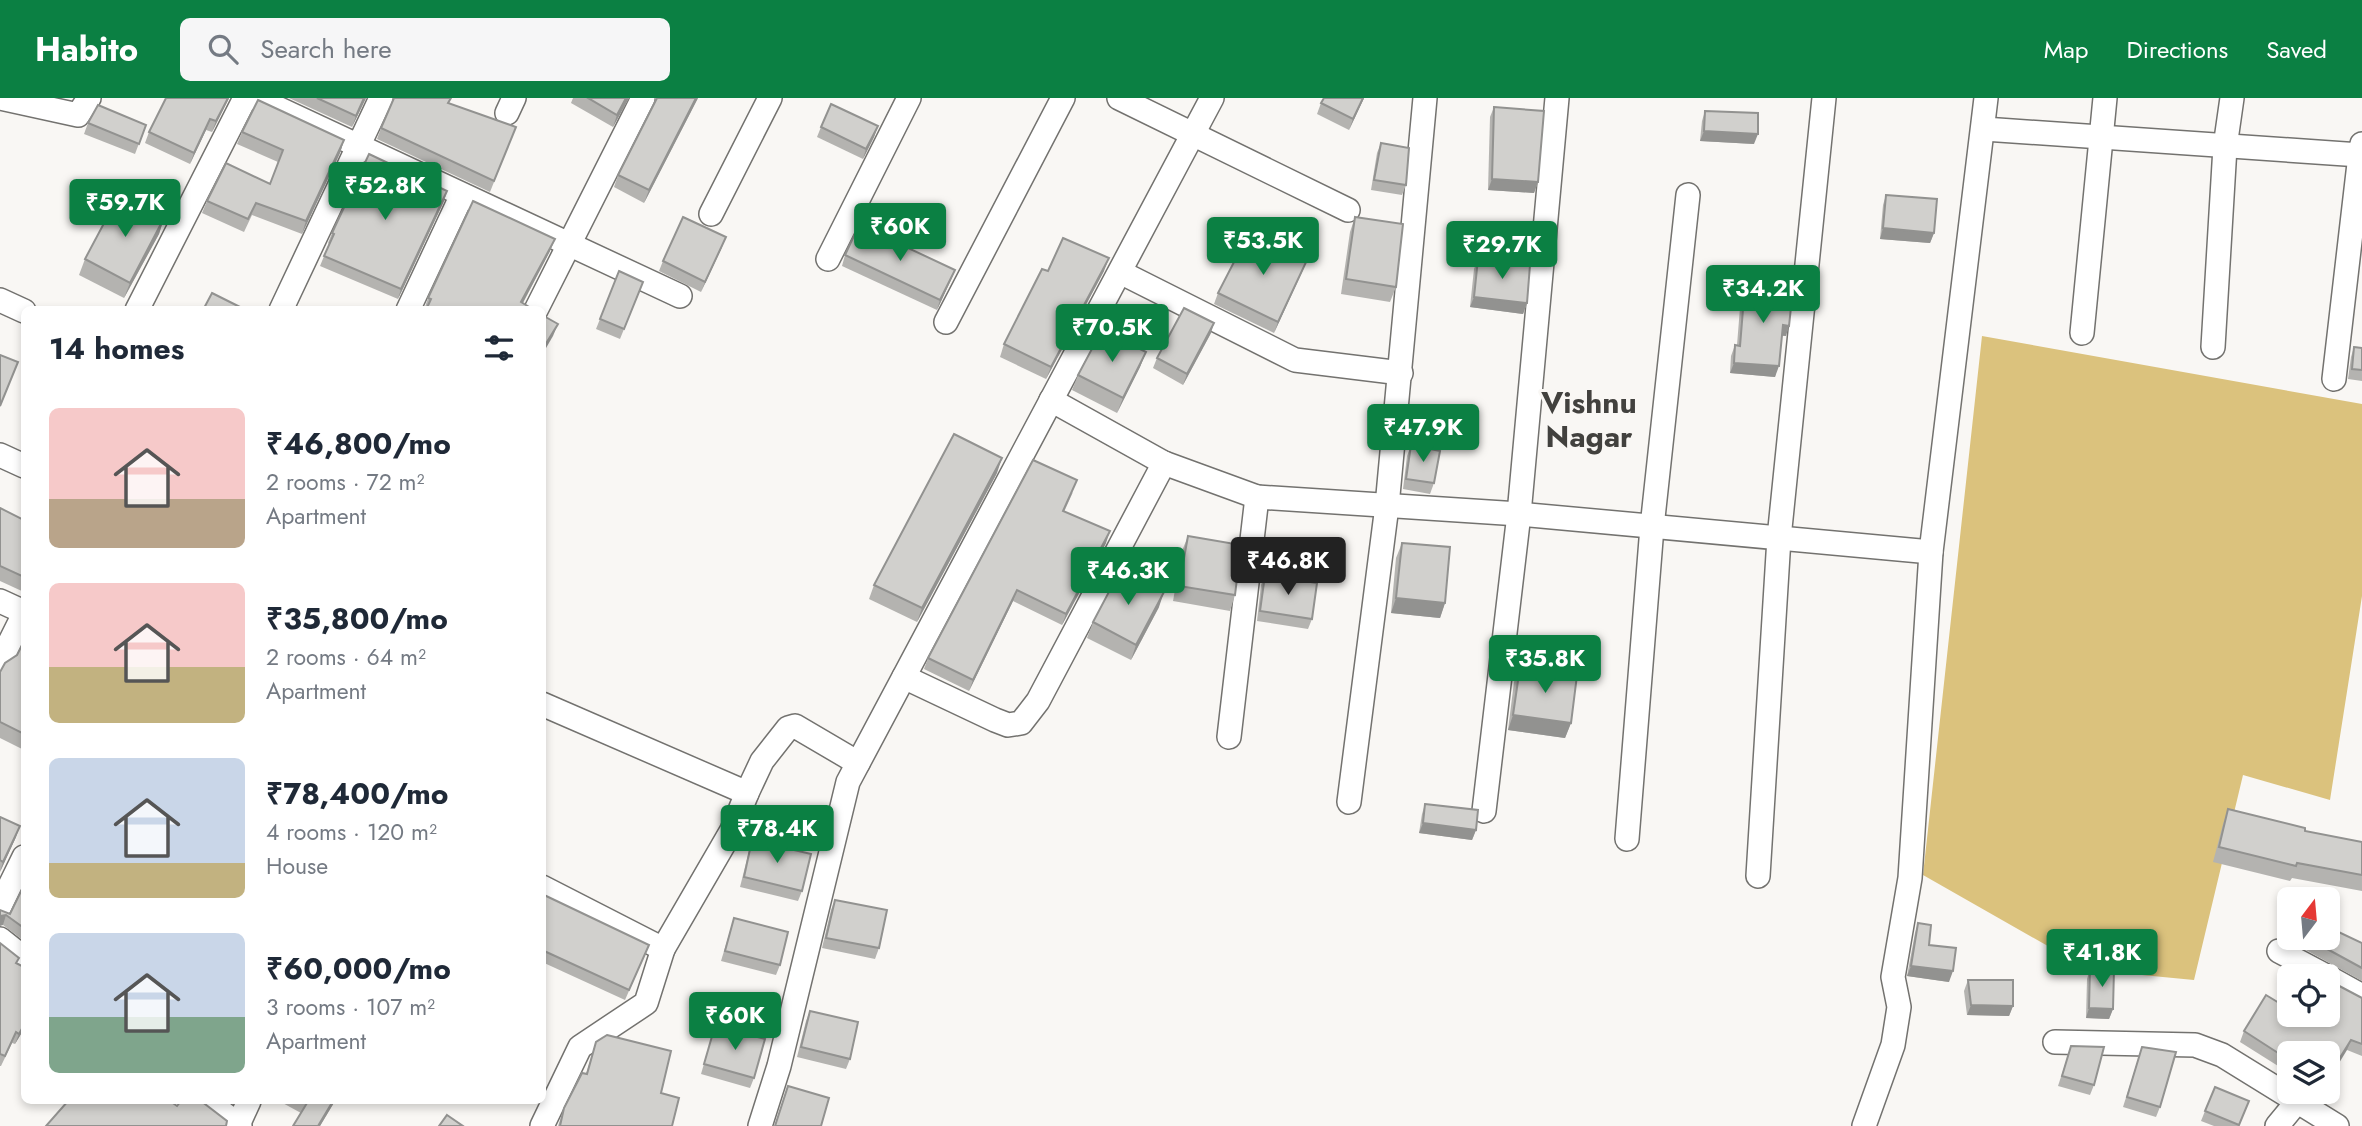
<!DOCTYPE html>
<html lang="en">
<head>
<meta charset="utf-8">
<style>
	body { margin:0; font-family:Jost,sans-serif; background:#f6f6f7; color:#1f2937; height:100vh; display:flex; flex-direction:column; font-size:26px; white-space:nowrap }
	* { box-sizing:border-box; margin:0 }
	p { font-size:23px; color:#747a83 }
	.icon { flex:none; width:38px; height:38px; fill:none; stroke:currentColor; stroke-width:2; stroke-linecap:round; stroke-linejoin:round }
	.map { position:relative; flex:1; overflow:hidden }
	.details { position:absolute; left:21px; top:208px; width:525px; height:798px; display:flex; flex-direction:column; background:#fff; border-radius:10px; box-shadow:0 4px 10px #0003 }
	.details>* { flex:none }
	.needle { width:46px; rotate:16deg }
	.controls { position:absolute; left:2277px; top:789px; display:grid; gap:14px }
	.controls a { display:grid; place-items:center; width:63px; height:63px; border-radius:10px; background:#fff; box-shadow:0 4px 10px #0003; font-size:35px }
	.price { position:absolute; translate:-50% -60px; padding:0 16px; border-radius:7px; background:#0b8043; color:#fff; font-size:23px; line-height:46px; filter:drop-shadow(0 2px 4px #0008) }
	.price::after { content:''; position:absolute; left:50%; top:42px; width:21px; height:16px; margin-left:-10px; background:inherit; clip-path:polygon(0 0,100% 0,50% 100%) }
	.price.active { background:#222; color:#fff }
	ul { padding:0; list-style:none }
	li { display:flex; align-items:center; gap:21px; height:175px; padding:0 28px }
	li span { display:grid; place-items:center; flex:none; width:196px; height:140px; border-radius:10px; color:#555 }
	li>.icon { margin-inline-start:auto }
	span .icon { width:84px; height:84px; fill:#fffc; stroke-width:1 }
	li b { font-size:30px }
	h2 { display:flex; justify-content:space-between; align-items:center; height:84px; padding:0 28px; font-size:30px }
	header { display:flex; align-items:center; gap:42px; box-sizing:border-box; height:98px; padding:0 35px; background:#0b8043; color:#fff }
	header strong { font-size:33px }
	nav { display:flex; gap:38px; margin-inline-start:auto; font-size:24px }
	.search { width:490px; height:63px; background:#f6f6f7; display:flex; align-items:center; gap:18px; box-sizing:border-box; padding:0 24px; border-radius:10px; color:#747a83; font-size:26px }
	.map>svg:first-child { display:block }
	.green { fill:#dbc27d }
	.lines { fill:none; stroke-linecap:round; stroke-linejoin:round }
	.street-casing { stroke:#73726f; stroke-width:26 }
	.street { stroke:#fff; stroke-width:23 }
	.wall { fill:#b4b3b0 }
	.shaded-wall { fill:#929290 }
	.building { fill:#d1d0cd; stroke:#929290; stroke-width:2 }
	.labels { text-anchor:middle; dominant-baseline:central; stroke-width:6; stroke-linejoin:round; paint-order:stroke }
	.neighbourhood-label { font-size:30px; font-weight:bold; fill:#42413e; stroke:#f9f7f4 }
</style>
</head>
<body>
<header>
<strong>Habito</strong>
<div class="search"><svg class="icon" aria-label="search" viewBox="0 0 24 24"><circle cx="10" cy="10" r="6"/><path d="M15 15l6 6"/></svg>Search here</div>
<nav><a>Map</a><a>Directions</a><a>Saved</a></nav>
</header>
<div class="map">
<svg width="2362" height="1028" viewBox="0 0 2362 1028">
	<rect width="100%" height="100%" fill="#f9f7f4"/>
	<polygon class="green" points="1982,238 2362,306 2362,498 2330,702 2243,677 2194,882 2090,872 1923,777"/>
	<g class="lines">
		<defs>
			<g id="street">
				<polyline points="0,0 78,17 89,0"/>
				<polyline points="256,0 680,198"/>
				<polyline points="1119,0 1348,112"/>
				<polyline points="507,15 514,0"/>
				<polyline points="1984,31 2360,57 2362,46"/>
				<polyline points="711,116 770,0"/>
				<polyline points="828,161 909,0"/>
				<polyline points="1122,175 1295,262 1401,275"/>
				<polyline points="0,202 24,213"/>
				<polyline points="137,212 245,0"/>
				<polyline points="281,212 381,0"/>
				<polyline points="408,212 462,97"/>
				<polyline points="536,212 643,0"/>
				<polyline points="946,224 1063,0"/>
				<polyline points="2082,235 2105,0"/>
				<polyline points="2213,249 2225,49 2232,0"/>
				<polyline points="2334,281 2360,57"/>
				<polyline points="1051,302 1164,365 1257,399 1519,416 1931,454"/>
				<polyline points="0,357 24,368"/>
				<polyline points="0,503 24,514"/>
				<polyline points="0,564 24,516"/>
				<polyline points="904,579 995,622 1008,627 1021,625 1038,603 1164,365"/>
				<polyline points="542,606 747,695 762,663 788,630 795,628 858,665"/>
				<polyline points="1229,639 1257,399"/>
				<polyline points="1349,704 1387,408 1425,0"/>
				<polyline points="1484,713 1519,416 1557,0"/>
				<polyline points="1627,741 1652,429 1688,97"/>
				<polyline points="1758,778 1779,440 1824,0"/>
				<polyline points="0,808 24,759"/>
				<polyline points="0,841 24,860"/>
				<polyline points="663,851 732,732 747,695"/>
				<polyline points="2279,853 2326,878"/>
				<polyline points="2328,879 2362,898"/>
				<polyline points="2055,944 2195,947 2222,957 2337,1028"/>
				<polyline points="207,1003 240,1028"/>
				<polyline points="238,1027 249,1003"/>
				<polyline points="542,1028 580,949 646,905 663,851 542,789"/>
				<polyline points="760,1028 779,968 848,684 1212,0"/>
				<polyline points="1864,1028 1893,947 1899,909 1893,879 1910,780 1931,454 1986,0"/>
				<polyline points="2277,1028 2296,1005"/>
			</g>
		</defs>
		<use href="#street" class="street-casing"/>
		<use href="#street" class="street"/>
	</g>
	<g class="wall">
		<polygon points="229,0 212,34 206,32 190,66 145,45 149,34"/>
		<polygon points="289,0 366,0 352,29"/>
		<polygon points="573,0 629,0 613,29 571,5"/>
		<polygon points="655,0 698,0 644,105 614,89 618,77 655,3"/>
		<polygon points="1364,0 1349,32 1317,16 1321,5"/>
		<polygon points="449,6 516,29 490,94 377,41 381,30"/>
		<polygon points="1494,9 1538,84 1534,95 1488,92 1490,19"/>
		<polygon points="1705,13 1754,46 1700,43 1702,23"/>
		<polygon points="88,25 146,27 135,56 84,36"/>
		<polygon points="878,28 874,39 863,61 817,39 821,29"/>
		<polygon points="242,34 344,42 340,55 302,136 252,117 244,134 202,115 207,103 270,86 278,64 237,46"/>
		<polygon points="1381,45 1406,87 1402,97 1371,92 1377,55"/>
		<polygon points="1886,97 1934,135 1930,145 1880,141 1883,107"/>
		<polygon points="444,103 398,201 320,168 329,146 328,145 332,135"/>
		<polygon points="1355,119 1396,189 1390,204 1341,196 1350,134"/>
		<polygon points="164,120 159,136 124,200 79,177 85,161"/>
		<polygon points="722,149 701,194 659,173 663,163"/>
		<polygon points="550,153 523,205 534,212 424,212 428,200"/>
		<polygon points="845,157 955,172 937,212 842,168"/>
		<polygon points="1478,161 1527,205 1523,216 1470,209 1474,171"/>
		<polygon points="1307,162 1274,235 1214,206 1218,195"/>
		<polygon points="1048,173 1104,173 1046,281 1000,259 1004,246"/>
		<polygon points="643,184 620,241 596,231 600,221"/>
		<polygon points="1745,187 1786,238 1782,238 1775,279 1730,275 1731,258 1735,247 1737,247 1741,197"/>
		<polygon points="1211,235 1183,287 1153,270 1157,260"/>
		<polygon points="2354,249 2362,250 2362,283 2348,281 2351,259"/>
		<polygon points="1146,254 1140,269 1117,315 1072,292 1078,277"/>
		<polygon points="1411,347 1434,385 1430,396 1403,391 1407,358"/>
		<polygon points="997,375 917,524 869,501 874,487"/>
		<polygon points="1073,394 1064,414 1106,445 1062,527 1013,503 969,593 924,571 928,560"/>
		<polygon points="0,410 24,422 24,494 0,483"/>
		<polygon points="1188,438 1235,497 1230,513 1173,503 1182,453"/>
		<polygon points="1402,445 1445,505 1440,520 1391,515 1396,460"/>
		<polygon points="1265,477 1312,521 1308,531 1257,523 1261,487"/>
		<polygon points="1159,509 1131,562 1087,540 1093,524"/>
		<polygon points="24,543 24,652 0,640 0,574 17,557"/>
		<polygon points="1520,569 1571,625 1565,640 1508,632 1514,584"/>
		<polygon points="1425,706 1476,732 1472,742 1419,735 1422,716"/>
		<polygon points="2228,711 2305,733 2362,744 2362,793 2292,780 2290,783 2213,764 2223,726"/>
		<polygon points="0,719 16,739 0,774"/>
		<polygon points="752,742 802,793 798,803 740,789 749,753"/>
		<polygon points="24,787 24,843 3,827 0,812 10,816"/>
		<polygon points="542,796 649,847 625,902 542,864"/>
		<polygon points="835,802 879,850 875,861 822,850 831,812"/>
		<polygon points="734,820 780,867 776,877 721,863"/>
		<polygon points="1918,825 1929,847 1949,884 1907,878 1915,835"/>
		<polygon points="2289,828 2289,840 2328,840 2362,845 2362,883 2284,840"/>
		<polygon points="0,845 17,865 24,869 24,931 15,946 12,945 1,968 0,968"/>
		<polygon points="2090,871 2113,911 2109,921 2086,920 2087,881"/>
		<polygon points="1968,882 2013,908 2009,918 1967,917 1964,893"/>
		<polygon points="2362,900 2362,958 2347,952 2289,956 2289,975 2240,944 2244,933 2309,923"/>
		<polygon points="810,913 850,961 846,971 797,959 806,923"/>
		<polygon points="715,928 754,980 750,990 701,976"/>
		<polygon points="596,944 661,995 672,1028 558,1028 564,1010 586,976"/>
		<polygon points="2071,948 2094,987 2090,997 2058,988"/>
		<polygon points="2142,949 2160,1009 2156,1019 2123,1009"/>
		<polygon points="279,1003 335,1003 320,1028 293,1028 301,1015"/>
		<polygon points="2249,1003 2239,1028 2214,1028 2201,1023 2205,1013"/>
	</g>
	<g class="shaded-wall">
		<polygon points="228,0 229,0 212,34 216,23"/>
		<polygon points="364,0 366,0 352,29 356,18"/>
		<polygon points="626,0 629,0 613,29 617,17"/>
		<polygon points="696,0 698,0 644,105 649,92"/>
		<polygon points="1363,0 1364,0 1349,32 1353,21"/>
		<polygon points="210,21 206,32 190,66 194,55"/>
		<polygon points="878,28 874,39 863,61 866,51"/>
		<polygon points="1704,33 1758,36 1754,46 1700,43"/>
		<polygon points="344,42 340,55 302,136 306,123"/>
		<polygon points="1492,81 1538,84 1534,95 1488,92"/>
		<polygon points="447,93 444,103 398,201 401,191"/>
		<polygon points="164,120 159,136 124,200 130,185"/>
		<polygon points="1883,130 1934,135 1930,145 1880,141"/>
		<polygon points="726,139 722,149 701,194 705,184"/>
		<polygon points="555,141 550,153 519,212 521,204"/>
		<polygon points="1109,160 1104,173 1046,281 1051,269"/>
		<polygon points="1307,162 1303,172 1274,235 1278,224"/>
		<polygon points="955,172 951,182 937,212 940,202"/>
		<polygon points="1474,199 1527,205 1523,216 1470,209"/>
		<polygon points="1214,225 1211,235 1183,287 1187,276"/>
		<polygon points="558,226 553,238 542,257 542,252"/>
		<polygon points="1783,227 1789,228 1786,238 1779,237"/>
		<polygon points="1146,254 1140,269 1117,315 1123,300"/>
		<polygon points="1734,265 1779,268 1775,279 1730,275"/>
		<polygon points="1002,360 997,375 917,524 922,510"/>
		<polygon points="1110,433 1106,445 1062,527 1066,516"/>
		<polygon points="1017,492 1013,503 969,593 973,582"/>
		<polygon points="1164,494 1159,509 1131,562 1136,547"/>
		<polygon points="1396,500 1445,505 1440,520 1391,515"/>
		<polygon points="1513,617 1571,625 1565,640 1508,632"/>
		<polygon points="1423,725 1476,732 1472,742 1419,735"/>
		<polygon points="20,728 16,739 0,774 3,764"/>
		<polygon points="6,817 3,827 0,828 0,818"/>
		<polygon points="1911,868 1953,873 1949,884 1907,878"/>
		<polygon points="1971,907 2013,908 2009,918 1967,917"/>
		<polygon points="2089,910 2113,911 2109,921 2086,920"/>
		<polygon points="24,927 24,931 15,946 19,936"/>
		<polygon points="2351,942 2347,952 2328,983 2328,979"/>
		<polygon points="333,1003 335,1003 320,1028 318,1028"/>
	</g>
	<g class="building">
		<polygon points="166,0 228,0 216,23 210,21 194,55 149,34"/>
		<polygon points="317,0 364,0 356,18"/>
		<polygon points="394,0 451,0 448,5 516,29 494,83 381,30"/>
		<polygon points="588,0 626,0 617,17"/>
		<polygon points="657,0 696,0 649,92 618,77"/>
		<polygon points="1324,0 1363,0 1353,21 1321,5"/>
		<polygon points="258,2 344,42 306,123 256,105 248,121 207,103 226,65 270,86 283,52 242,34"/>
		<polygon points="831,6 878,28 866,51 821,29"/>
		<polygon points="98,7 146,27 139,46 88,25"/>
		<polygon points="1494,9 1544,13 1538,84 1492,81"/>
		<polygon points="1705,13 1758,15 1758,36 1704,33"/>
		<polygon points="1381,45 1409,50 1406,87 1374,82"/>
		<polygon points="369,56 447,93 401,191 324,158 334,136 332,135"/>
		<polygon points="119,97 164,120 130,185 85,161"/>
		<polygon points="1886,97 1937,101 1934,135 1883,130"/>
		<polygon points="473,103 555,141 521,204 534,212 426,212 431,201 428,200"/>
		<polygon points="683,119 726,139 705,184 663,163"/>
		<polygon points="1355,119 1403,126 1396,189 1346,181"/>
		<polygon points="859,127 955,172 940,202 845,157"/>
		<polygon points="1249,135 1307,162 1278,224 1218,195"/>
		<polygon points="1063,140 1109,160 1051,269 1004,246 1042,171 1048,173"/>
		<polygon points="1478,161 1530,167 1527,205 1474,199"/>
		<polygon points="619,173 643,184 624,231 600,221"/>
		<polygon points="1745,187 1793,190 1789,228 1783,227 1779,268 1734,265 1735,247 1740,248"/>
		<polygon points="212,195 246,212 203,212"/>
		<polygon points="1184,210 1214,225 1187,276 1157,260"/>
		<polygon points="542,217 558,226 542,252"/>
		<polygon points="1102,232 1146,254 1123,300 1078,277"/>
		<polygon points="2354,249 2362,250 2362,272 2352,271"/>
		<polygon points="0,257 18,264 0,308"/>
		<polygon points="954,336 1002,360 922,510 874,487"/>
		<polygon points="1411,347 1440,353 1434,385 1406,381"/>
		<polygon points="1033,362 1077,382 1063,413 1110,433 1066,516 1017,492 973,582 928,560"/>
		<polygon points="0,410 24,422 24,479 0,468"/>
		<polygon points="1188,438 1241,447 1235,497 1179,488"/>
		<polygon points="1402,445 1450,449 1445,505 1396,500"/>
		<polygon points="1121,471 1164,494 1136,547 1093,524"/>
		<polygon points="1265,477 1317,485 1312,521 1260,513"/>
		<polygon points="24,543 24,636 0,624 0,574 5,565 17,557"/>
		<polygon points="1520,569 1577,577 1571,625 1513,617"/>
		<polygon points="1425,706 1478,712 1476,732 1423,725"/>
		<polygon points="2228,711 2305,730 2305,733 2362,744 2362,777 2297,765 2296,768 2219,749"/>
		<polygon points="0,719 20,728 3,764 0,762"/>
		<polygon points="752,742 811,756 802,793 744,779"/>
		<polygon points="24,787 24,830 6,817 0,818 0,812 10,816"/>
		<polygon points="542,796 649,847 629,892 542,852"/>
		<polygon points="835,802 887,812 879,850 826,840"/>
		<polygon points="734,820 788,834 780,867 725,853"/>
		<polygon points="1918,825 1931,827 1929,847 1956,850 1953,873 1911,868"/>
		<polygon points="2328,829 2362,845 2362,870 2307,840 2328,840"/>
		<polygon points="0,845 19,860 16,865 24,869 24,927 19,936 16,934 5,958 0,956"/>
		<polygon points="2090,871 2114,871 2113,911 2089,910"/>
		<polygon points="1968,882 2013,882 2013,908 1971,907"/>
		<polygon points="2328,882 2362,900 2362,946 2351,942 2328,979 2328,956 2289,956 2289,962 2244,933 2266,897 2289,911 2289,917 2299,917 2309,923 2312,917 2328,917"/>
		<polygon points="810,913 858,924 850,961 801,949"/>
		<polygon points="715,928 765,941 754,980 704,966"/>
		<polygon points="607,937 671,953 661,995 679,1000 672,1028 560,1028 564,1010 582,975 587,976 596,944"/>
		<polygon points="2071,948 2104,949 2094,987 2062,978"/>
		<polygon points="2142,949 2176,954 2160,1009 2127,999"/>
		<polygon points="788,988 829,1000 821,1028 775,1028"/>
		<polygon points="2215,989 2249,1003 2239,1027 2205,1013"/>
		<polygon points="68,1003 170,1003 177,1008 181,1003 201,1003 227,1023 226,1028 46,1028"/>
		<polygon points="302,1003 333,1003 318,1028 293,1028 307,1005"/>
		<polygon points="447,1017 463,1028 439,1028"/>
	</g>
	<g class="labels">
		<g class="neighbourhood-label">
			<text x="1589" y="304">Vishnu<tspan x="1589" dy="34">Nagar</tspan></text>
		</g>
	</g>
</svg>
<div class="controls">
<a><svg class="needle" viewBox="-14 -14 28 28"><path d="M0-13l5 13h-10z" fill="#e53935"/><path d="M0 13l5-13h-10z" fill="#747a83"/></svg></a>
<a><svg class="icon" aria-label="locate" viewBox="0 0 24 24"><circle cx="12" cy="12" r="6"/><path d="M12 2v4M12 18v4M2 12h4M18 12h4"/></svg></a>
<a><svg class="icon" aria-label="layers" viewBox="0 0 24 24"><path d="M12 4l9 5-9 5-9-5zM3 14l9 5 9-5"/></svg></a>
</div>
<b class="price" style="left:385px;top:124px">₹52.8K</b>
<b class="price" style="left:125px;top:141px">₹59.7K</b>
<b class="price" style="left:900px;top:165px">₹60K</b>
<b class="price" style="left:1263px;top:179px">₹53.5K</b>
<b class="price" style="left:1502px;top:183px">₹29.7K</b>
<b class="price" style="left:1763px;top:227px">₹34.2K</b>
<b class="price" style="left:1112px;top:266px">₹70.5K</b>
<b class="price" style="left:1423px;top:366px">₹47.9K</b>
<b class="price active" style="left:1288px;top:499px">₹46.8K</b>
<b class="price" style="left:1128px;top:509px">₹46.3K</b>
<b class="price" style="left:1545px;top:597px">₹35.8K</b>
<b class="price" style="left:777px;top:767px">₹78.4K</b>
<b class="price" style="left:2102px;top:891px">₹41.8K</b>
<b class="price" style="left:735px;top:954px">₹60K</b>
<section class="details">
<h2>14 homes<svg class="icon" aria-label="filters" viewBox="0 0 24 24"><path d="M4 7h16M4 17h16"/><circle cx="9" cy="7" r="2"/><circle cx="15" cy="17" r="2"/></svg></h2>
<ul>
<li><span style="background:linear-gradient(#f6c9c9 65%,#b9a48a 0)"><svg class="icon" aria-label="home" viewBox="0 0 24 24"><path d="M3 11l9-7 9 7M6 9v11h12V9"/></svg></span><div><b>₹46,800/mo</b><p>2 rooms · 72 m²</p><p>Apartment</p></div></li>
<li><span style="background:linear-gradient(#f6c9c9 60%,#c2b280 0)"><svg class="icon" aria-label="home" viewBox="0 0 24 24"><path d="M3 11l9-7 9 7M6 9v11h12V9"/></svg></span><div><b>₹35,800/mo</b><p>2 rooms · 64 m²</p><p>Apartment</p></div></li>
<li><span style="background:linear-gradient(#c9d6e8 75%,#c2b280 0)"><svg class="icon" aria-label="home" viewBox="0 0 24 24"><path d="M3 11l9-7 9 7M6 9v11h12V9"/></svg></span><div><b>₹78,400/mo</b><p>4 rooms · 120 m²</p><p>House</p></div></li>
<li><span style="background:linear-gradient(#c9d6e8 60%,#7fa58c 0)"><svg class="icon" aria-label="home" viewBox="0 0 24 24"><path d="M3 11l9-7 9 7M6 9v11h12V9"/></svg></span><div><b>₹60,000/mo</b><p>3 rooms · 107 m²</p><p>Apartment</p></div></li>
</ul>
</section>
</div>
</body>
</html>
